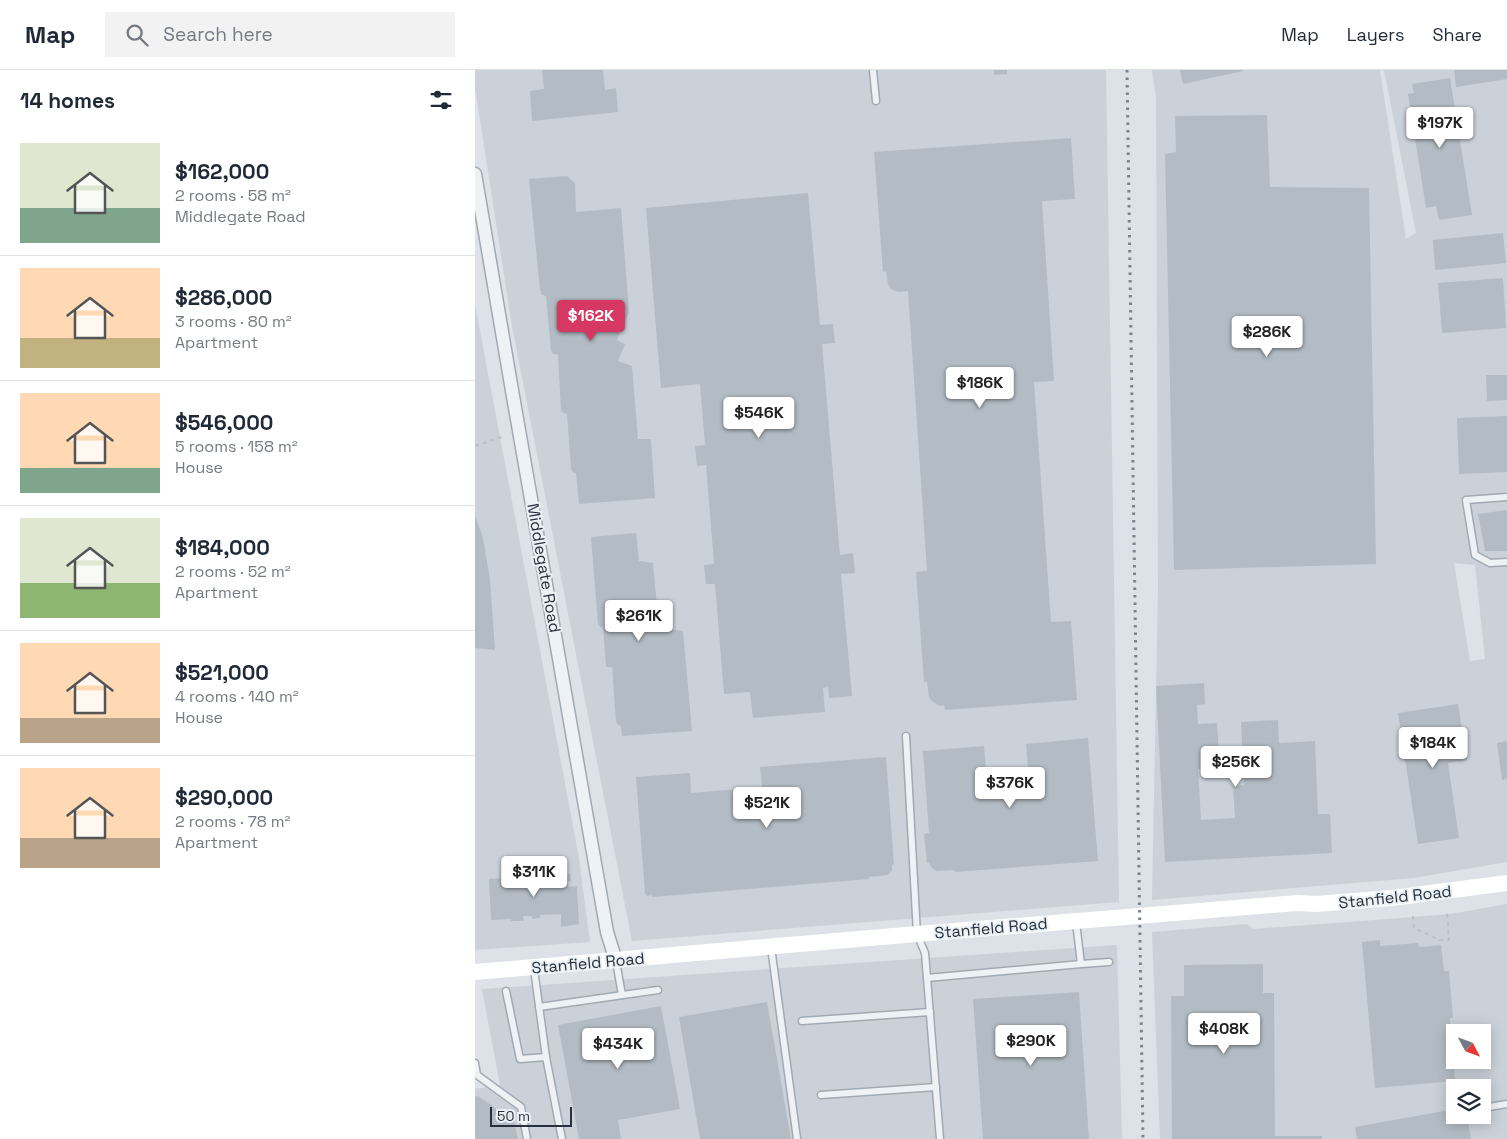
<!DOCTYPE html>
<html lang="en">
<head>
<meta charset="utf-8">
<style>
	body { margin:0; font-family:"Space Grotesk",sans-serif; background:#f2f2f3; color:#1f2937; height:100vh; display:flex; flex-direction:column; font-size:19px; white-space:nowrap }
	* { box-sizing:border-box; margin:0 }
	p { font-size:16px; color:#747a83 }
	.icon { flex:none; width:28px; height:28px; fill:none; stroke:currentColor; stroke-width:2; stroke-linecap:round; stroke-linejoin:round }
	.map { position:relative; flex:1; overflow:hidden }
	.drawer { display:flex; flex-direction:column; background:#fff; width:475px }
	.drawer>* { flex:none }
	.needle { width:32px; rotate:131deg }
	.controls { position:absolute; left:971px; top:954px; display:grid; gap:10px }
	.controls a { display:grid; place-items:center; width:45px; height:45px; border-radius:0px; background:#fff; box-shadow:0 2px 12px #0003; font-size:25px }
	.scale { position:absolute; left:15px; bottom:12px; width:82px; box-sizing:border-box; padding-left:5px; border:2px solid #25313e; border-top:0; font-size:14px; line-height:18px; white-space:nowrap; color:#25313e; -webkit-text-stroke:4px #ebf1f5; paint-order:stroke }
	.price { position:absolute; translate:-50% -42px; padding:0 11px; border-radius:5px; background:#fff; color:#222; font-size:16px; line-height:32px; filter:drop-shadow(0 1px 2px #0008) }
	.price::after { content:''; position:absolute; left:50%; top:30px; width:15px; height:11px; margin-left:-8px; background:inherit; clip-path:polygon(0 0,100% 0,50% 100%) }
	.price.active { background:#d53862; color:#fff }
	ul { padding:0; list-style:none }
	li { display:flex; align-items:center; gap:15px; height:125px; padding:0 20px }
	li+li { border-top:1px solid #e0e1e3 }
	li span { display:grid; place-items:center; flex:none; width:140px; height:100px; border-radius:0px; color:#555 }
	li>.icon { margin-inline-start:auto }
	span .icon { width:60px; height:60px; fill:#fffc; stroke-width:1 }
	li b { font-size:21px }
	h2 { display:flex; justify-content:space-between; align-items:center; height:60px; padding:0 20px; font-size:21px }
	header { display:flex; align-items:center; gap:30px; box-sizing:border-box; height:70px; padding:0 25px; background:#fff; border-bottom:1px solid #e0e1e3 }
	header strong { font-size:24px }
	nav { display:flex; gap:28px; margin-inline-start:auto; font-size:18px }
	.search { width:350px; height:45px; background:#f2f2f3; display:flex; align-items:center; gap:12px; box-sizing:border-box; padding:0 18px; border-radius:0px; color:#747a83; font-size:19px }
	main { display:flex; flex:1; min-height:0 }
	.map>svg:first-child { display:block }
	.built { fill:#cad1d9; fill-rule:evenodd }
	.building { fill:#b3bcc4 }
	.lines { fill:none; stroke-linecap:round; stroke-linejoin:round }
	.lane-casing { stroke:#a1a9b1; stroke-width:9 }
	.street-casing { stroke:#a1a9b1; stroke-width:15 }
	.path { stroke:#bac0c5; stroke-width:2; stroke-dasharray:4 4; stroke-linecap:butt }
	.lane { stroke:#eff2f5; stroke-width:6 }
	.street { stroke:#eff2f5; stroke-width:12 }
	.secondary { stroke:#fff; stroke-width:16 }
	.rail { stroke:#758392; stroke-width:3; stroke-dasharray:2.5 5; stroke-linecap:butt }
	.labels { text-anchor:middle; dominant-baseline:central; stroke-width:4; stroke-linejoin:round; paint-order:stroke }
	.street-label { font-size:16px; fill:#25313e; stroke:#ebf1f5 }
</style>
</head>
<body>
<header>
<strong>Map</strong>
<div class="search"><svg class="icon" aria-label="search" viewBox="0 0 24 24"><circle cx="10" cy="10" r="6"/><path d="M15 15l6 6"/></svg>Search here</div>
<nav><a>Map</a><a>Layers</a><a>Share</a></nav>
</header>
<main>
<section class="drawer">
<h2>14 homes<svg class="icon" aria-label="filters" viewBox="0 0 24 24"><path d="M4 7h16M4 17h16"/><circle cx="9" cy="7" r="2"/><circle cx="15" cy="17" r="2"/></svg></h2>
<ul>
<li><span style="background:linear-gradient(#dfe7d0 65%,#7fa58c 0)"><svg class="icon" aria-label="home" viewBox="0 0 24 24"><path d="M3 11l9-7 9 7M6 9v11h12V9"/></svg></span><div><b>$162,000</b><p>2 rooms · 58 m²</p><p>Middlegate Road</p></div></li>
<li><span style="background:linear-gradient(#ffd9b3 70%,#c2b280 0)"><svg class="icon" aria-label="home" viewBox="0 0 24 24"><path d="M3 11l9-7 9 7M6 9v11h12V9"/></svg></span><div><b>$286,000</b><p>3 rooms · 80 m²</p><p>Apartment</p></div></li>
<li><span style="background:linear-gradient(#ffd9b3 75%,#7fa58c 0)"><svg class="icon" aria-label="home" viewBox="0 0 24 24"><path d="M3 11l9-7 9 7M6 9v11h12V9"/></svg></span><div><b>$546,000</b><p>5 rooms · 158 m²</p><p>House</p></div></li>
<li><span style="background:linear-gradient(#dfe7d0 65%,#8fb573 0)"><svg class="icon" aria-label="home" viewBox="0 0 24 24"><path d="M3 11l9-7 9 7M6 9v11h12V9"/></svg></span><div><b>$184,000</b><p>2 rooms · 52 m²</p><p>Apartment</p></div></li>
<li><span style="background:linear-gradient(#ffd9b3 75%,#b9a48a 0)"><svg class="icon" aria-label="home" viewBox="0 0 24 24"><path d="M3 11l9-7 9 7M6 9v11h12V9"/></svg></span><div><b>$521,000</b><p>4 rooms · 140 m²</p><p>House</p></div></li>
<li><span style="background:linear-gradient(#ffd9b3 70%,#b9a48a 0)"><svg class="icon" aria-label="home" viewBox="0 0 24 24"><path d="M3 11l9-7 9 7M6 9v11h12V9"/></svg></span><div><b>$290,000</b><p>2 rooms · 78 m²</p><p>Apartment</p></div></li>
</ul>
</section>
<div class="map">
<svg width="1032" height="1069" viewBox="0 0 1032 1069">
	<rect width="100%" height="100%" fill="#dce2e7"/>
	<g class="built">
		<polygon points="0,0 631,0 644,832 157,871 37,256 0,18"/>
		<path d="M677 0H905L931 169 941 163 909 0H1032V792L939 808 677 830 683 518 681 28ZM979 493 1000 495 1010 589 995 591Z"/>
		<polygon points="0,234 104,788 115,872 0,880"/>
		<path d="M1032 834V1069H685L677 862 772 854 778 859 887 851 975 844ZM980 962H1008V990H980ZM980 1018H1008V1045H980Z"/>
		<polygon points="642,875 647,1069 0,1069 0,1019 25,1015 7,919"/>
	</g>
	<g class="building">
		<polygon points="67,0 128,0 130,20 141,18 143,42 57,51 55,21 69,19"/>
		<polygon points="519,0 532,0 532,4 519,5"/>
		<polygon points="705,0 768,0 768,1 708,14"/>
		<polygon points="979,0 1032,0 1032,9 981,17"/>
		<polygon points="975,8 997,145 964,150 961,136 951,138 933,24 939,23 937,14"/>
		<polygon points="792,45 795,117 894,118 901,494 699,500 690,84 701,82 700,46"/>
		<polygon points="596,68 600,129 567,131 579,311 559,312 576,552 596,551 602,630 470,640 469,636 463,635 457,631 454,627 452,612 449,612 441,502 452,501 433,221 423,222 416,219 413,214 411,201 408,202 399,82"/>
		<polygon points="92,106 100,113 101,142 146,138 154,242 142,270 150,274 143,291 157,296 163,369 176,369 180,428 104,434 101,403 98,402 96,399 92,344 88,343 86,340 83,284 78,284 76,280 71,226 67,225 65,220 54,109"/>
		<polygon points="333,123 345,255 358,254 360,273 347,274 365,485 378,483 380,503 366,504 377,626 354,628 353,617 348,618 350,642 278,648 275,622 249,624 240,514 231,514 229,495 239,494 231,395 222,396 220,376 230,375 225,314 186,318 171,138"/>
		<polygon points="1028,163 1031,193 960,200 958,170"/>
		<polygon points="1028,208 1031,258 967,263 963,213"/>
		<polygon points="1011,305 1032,305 1032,330 1012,331"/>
		<polygon points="1032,346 1032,402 984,404 982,348"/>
		<polygon points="1032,440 1032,481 1010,481 1003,444"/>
		<polygon points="0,445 8,468 15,510 20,580 0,578"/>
		<polygon points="161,463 164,491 178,493 184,558 208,561 217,661 147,666 146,656 143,655 141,652 137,597 131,597 128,557 125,557 123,554 116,467"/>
		<polygon points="729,613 730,634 722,635 723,654 742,653 745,698 723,699 726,750 760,748 758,716 769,715 766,652 803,650 804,673 840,671 843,744 855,744 857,783 690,792 681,616"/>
		<polygon points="983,634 992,690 973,693 984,768 943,774 923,643"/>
		<polygon points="613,668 623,791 480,802 479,800 461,801 456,797 454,792 452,793 449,764 454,763 448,681 509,676 511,701 553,698 551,674"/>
		<polygon points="1032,671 1032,709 1027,710 1022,673"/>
		<polygon points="411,687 419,795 417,795 417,800 413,805 394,807 394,809 177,827 177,825 172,826 170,823 161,707 215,703 216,723 287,717 285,697"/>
		<polygon points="95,804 96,811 93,811 93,817 102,816 104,854 86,857 86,844 65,845 65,848 57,849 57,846 48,846 49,851 36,851 36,849 16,850 14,809"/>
		<polygon points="905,870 905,876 943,873 944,877 966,875 969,901 974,901 978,948 975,948 980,1011 900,1018 887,872"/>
		<polygon points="788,894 788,923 799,923 800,1066 847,1066 847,1069 697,1069 696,926 709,926 709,895"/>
		<polygon points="604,922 614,1069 508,1069 498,929"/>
		<polygon points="292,932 316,1069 225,1069 204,947"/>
		<polygon points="186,936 205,1039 143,1050 146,1069 104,1069 83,955"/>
		<polygon points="3,1026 39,1051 43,1069 0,1069 0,1027"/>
		<polygon points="980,1039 980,1045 992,1045 996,1069 882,1069 880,1057"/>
	</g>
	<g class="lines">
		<defs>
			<g id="lane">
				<polyline points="398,0 401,31"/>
				<polyline points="1032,427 991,430 1000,485 1015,493 1032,492"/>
				<polyline points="431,666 442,864 450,883 465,1069"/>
				<polyline points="601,852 606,894"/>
				<polyline points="296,877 322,1069"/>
				<polyline points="141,891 147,925"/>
				<polyline points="59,899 71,987 87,1069"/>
				<polyline points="452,908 606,894 634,892"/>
				<polyline points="31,921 45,989 71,987"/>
				<polyline points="64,937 183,920"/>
				<polyline points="327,951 455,942"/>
				<polyline points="0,993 2,1005 46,1037 52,1069"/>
				<polyline points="346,1025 461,1017"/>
				<polyline points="1008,1038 1032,1034"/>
			</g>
			<path id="street" d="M0 104C42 357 89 609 132 862L141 891"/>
		</defs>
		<use href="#lane" class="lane-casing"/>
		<use href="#street" class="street-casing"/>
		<g class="path">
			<polyline points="0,376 27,367"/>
			<polyline points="938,846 939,858 965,870 974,870 972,843"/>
		</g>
		<use href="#lane" class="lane"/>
		<use href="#street" class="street"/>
		<polyline class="secondary" points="0,902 442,864 822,833 841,834 917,828 1032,813"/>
		<polyline class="rail" points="652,0 668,1069"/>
	</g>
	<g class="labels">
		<g class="street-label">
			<text transform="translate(69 498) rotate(80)">Middlegate Road</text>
			<text transform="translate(920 827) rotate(-6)">Stanfield Road</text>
			<text transform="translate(516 858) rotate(-5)">Stanfield Road</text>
			<text transform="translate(113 893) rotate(-5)">Stanfield Road</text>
		</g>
	</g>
</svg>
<div class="controls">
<a><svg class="needle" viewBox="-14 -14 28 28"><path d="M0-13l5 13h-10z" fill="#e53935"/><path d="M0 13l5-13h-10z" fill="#747a83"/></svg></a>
<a><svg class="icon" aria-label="layers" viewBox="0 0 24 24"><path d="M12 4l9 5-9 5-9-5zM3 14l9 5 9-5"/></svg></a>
</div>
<div class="scale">50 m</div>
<b class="price" style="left:965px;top:79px">$197K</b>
<b class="price active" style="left:116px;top:272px">$162K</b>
<b class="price" style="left:792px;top:288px">$286K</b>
<b class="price" style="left:505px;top:339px">$186K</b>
<b class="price" style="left:284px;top:369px">$546K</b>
<b class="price" style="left:164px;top:572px">$261K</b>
<b class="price" style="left:958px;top:699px">$184K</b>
<b class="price" style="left:761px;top:718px">$256K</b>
<b class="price" style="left:535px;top:739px">$376K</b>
<b class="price" style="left:292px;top:759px">$521K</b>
<b class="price" style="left:59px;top:828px">$311K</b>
<b class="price" style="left:749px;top:985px">$408K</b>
<b class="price" style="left:556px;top:997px">$290K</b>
<b class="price" style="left:143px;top:1000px">$434K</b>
</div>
</main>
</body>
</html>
